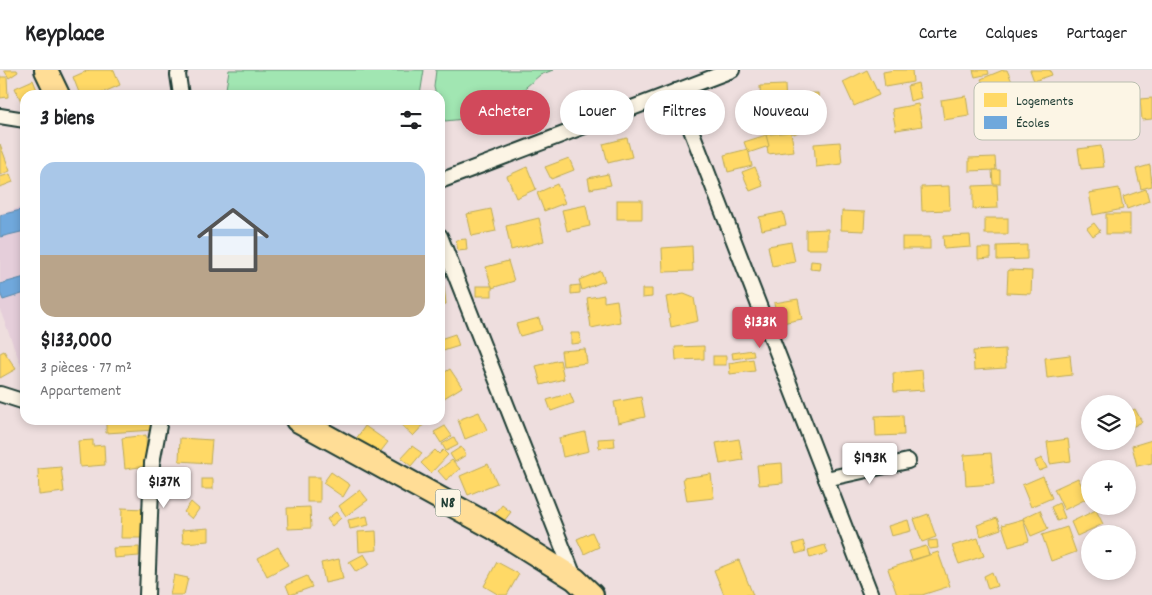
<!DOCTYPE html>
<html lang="fr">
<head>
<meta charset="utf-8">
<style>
	body { margin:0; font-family:Dekko,sans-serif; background:#f2f2f2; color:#202124; height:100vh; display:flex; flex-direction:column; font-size:19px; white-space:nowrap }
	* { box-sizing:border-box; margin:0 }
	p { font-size:16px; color:#757577 }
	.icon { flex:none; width:28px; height:28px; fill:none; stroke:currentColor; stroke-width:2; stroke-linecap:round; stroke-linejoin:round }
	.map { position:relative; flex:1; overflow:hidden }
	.side { position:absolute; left:20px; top:20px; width:425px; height:335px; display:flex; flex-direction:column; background:#fff; border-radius:15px; box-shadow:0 2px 8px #0003 }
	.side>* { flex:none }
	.hud { position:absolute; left:460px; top:20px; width:475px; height:45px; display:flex; gap:10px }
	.tools { position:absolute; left:1081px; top:325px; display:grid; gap:10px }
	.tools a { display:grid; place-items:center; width:55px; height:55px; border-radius:50%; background:#fff; box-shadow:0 2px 8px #0003; font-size:25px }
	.price { position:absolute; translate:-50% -42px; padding:0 11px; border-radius:5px; background:#fff; color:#222; font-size:16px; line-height:32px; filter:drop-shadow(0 1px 2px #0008) }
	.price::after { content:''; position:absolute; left:50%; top:30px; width:15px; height:11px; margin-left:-8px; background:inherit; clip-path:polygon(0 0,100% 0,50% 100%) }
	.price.current { background:#d1495b; color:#fff }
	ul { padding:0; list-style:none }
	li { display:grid; align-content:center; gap:10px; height:265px; padding:0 20px }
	li span { display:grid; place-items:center; height:155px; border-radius:15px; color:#555 }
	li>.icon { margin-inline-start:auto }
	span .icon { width:90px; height:90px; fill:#fffc; stroke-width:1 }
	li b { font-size:21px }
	h2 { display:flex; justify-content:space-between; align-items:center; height:60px; padding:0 20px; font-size:21px }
	.pill { padding:0 18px; border-radius:22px; background:#fff; box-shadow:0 2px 8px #0003; font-size:18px; line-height:45px }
	.pill.current { background:#d1495b; color:#fff }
	header { display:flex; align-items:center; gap:30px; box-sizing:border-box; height:70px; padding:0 25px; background:#fff; border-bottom:1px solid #e0e0e0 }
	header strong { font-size:24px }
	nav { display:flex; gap:28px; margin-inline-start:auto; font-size:18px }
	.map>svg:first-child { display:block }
	.built { fill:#e5ceda }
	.green { fill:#a1e6b2; stroke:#609273 }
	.homes { fill:#ffd966; stroke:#bcaa57 }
	.schools { fill:#6fa8dc; stroke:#5788aa }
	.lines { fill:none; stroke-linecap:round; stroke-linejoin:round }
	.street-casing { stroke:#1f3d34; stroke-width:18 }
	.primary-casing { stroke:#1f3d34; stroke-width:26 }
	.street { stroke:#fcf5e5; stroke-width:14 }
	.primary { stroke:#ffdd96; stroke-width:22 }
	.labels { text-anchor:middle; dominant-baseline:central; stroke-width:5; stroke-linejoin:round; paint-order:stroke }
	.shield { fill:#fcf5e5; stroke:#617469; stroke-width:1 }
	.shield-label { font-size:16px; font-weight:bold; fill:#1f3d34 }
	.key { fill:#fcf5e5; stroke:#babeb0; stroke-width:1 }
	.key-label { font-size:14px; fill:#1f3d34 }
</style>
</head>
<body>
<header>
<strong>Keyplace</strong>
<nav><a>Carte</a><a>Calques</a><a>Partager</a></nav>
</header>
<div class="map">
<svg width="1152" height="525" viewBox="0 0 1152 525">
	<rect width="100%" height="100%" fill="#eedede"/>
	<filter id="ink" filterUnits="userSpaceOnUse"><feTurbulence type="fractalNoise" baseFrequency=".02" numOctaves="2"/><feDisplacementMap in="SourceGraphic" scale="10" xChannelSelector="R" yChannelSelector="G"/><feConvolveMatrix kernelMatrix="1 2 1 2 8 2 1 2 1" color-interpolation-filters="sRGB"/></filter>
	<g filter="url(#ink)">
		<polygon class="built" points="25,136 25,306 0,240 0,144"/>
		<g class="green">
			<polygon points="229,0 424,0 420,25 225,25"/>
			<polygon points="436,0 553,0 540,5 492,46 445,51 440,36 440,25 436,25 434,17"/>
		</g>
		<g class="homes">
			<polygon points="4,0 17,0 18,2 9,8"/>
			<polygon points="89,0 114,0 120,15 97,25 80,25 73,7"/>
			<polygon points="867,0 879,25 854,36 843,12"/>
			<polygon points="894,0 912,0 913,12 885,17 883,2"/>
			<polygon points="973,0 988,0 989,4 975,7"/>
			<polygon points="1003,0 1007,0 1016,21 991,31 981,9"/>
			<polygon points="1030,0 1050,0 1052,5 1034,11"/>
			<polygon points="0,7 7,7 8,27 0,28"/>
			<polygon points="33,10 39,25 25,25 25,40 15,18"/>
			<polygon points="918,13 921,28 910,31 907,16"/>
			<polygon points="785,15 786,36 761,37 760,16"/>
			<polygon points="818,23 819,47 792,48 791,24"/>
			<polygon points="966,26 969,46 944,50 941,30"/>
			<polygon points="1152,28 1152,49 1142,50 1140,29"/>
			<polygon points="715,33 720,51 707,55 702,37"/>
			<polygon points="918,34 922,56 896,60 892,39"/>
			<polygon points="802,51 805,59 794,64 791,56"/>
			<polygon points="791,62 794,81 768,84 766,65"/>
			<polygon points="766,65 769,76 748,83 744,72"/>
			<polygon points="627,68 632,87 608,93 603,74"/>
			<polygon points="840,72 842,94 816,97 814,74"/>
			<polygon points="0,74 10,101 0,105"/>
			<polygon points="1101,76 1104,97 1081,99 1078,79"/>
			<polygon points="748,79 752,96 728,102 724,85"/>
			<polygon points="995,87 996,100 969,101 969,88"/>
			<polygon points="569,88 574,100 551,109 545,97"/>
			<polygon points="1150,95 1152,116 1141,119 1136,99"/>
			<polygon points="527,97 536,119 516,128 507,106"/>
			<polygon points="755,97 763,116 750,121 742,102"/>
			<polygon points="992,100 1000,100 1000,114 993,114"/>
			<polygon points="10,104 13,112 0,117 0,107"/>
			<polygon points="608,104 611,115 590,119 588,108"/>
			<polygon points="557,114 565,133 544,141 537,123"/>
			<polygon points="997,115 998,138 973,139 973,116"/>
			<polygon points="949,116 950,140 922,141 921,117"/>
			<polygon points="1119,118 1123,139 1093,145 1089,123"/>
			<polygon points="1146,119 1149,131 1127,139 1123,127"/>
			<rect x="617" y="130" width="25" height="19"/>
			<polygon points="586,135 590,156 567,161 562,140"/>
			<polygon points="491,139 496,161 472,166 467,144"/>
			<polygon points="842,141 865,142 864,161 841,160"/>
			<polygon points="783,142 786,155 762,160 759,147"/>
			<rect x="1106" y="144" width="24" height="20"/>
			<polygon points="539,148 544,171 511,180 506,156"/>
			<rect x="985" y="148" width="23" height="16"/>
			<polygon points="1094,153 1100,161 1093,166 1087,158"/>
			<polygon points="828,159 828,179 806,179 806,160"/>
			<polygon points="970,165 971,177 944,179 943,166"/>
			<rect x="902" y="167" width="28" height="12"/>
			<polygon points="466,169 467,180 458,181 456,170"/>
			<polygon points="791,172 795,192 772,196 768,176"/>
			<polygon points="1027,175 1027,189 997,190 997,176"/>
			<polygon points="692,176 693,201 663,202 662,178"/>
			<polygon points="978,178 991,178 991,188 978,189"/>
			<polygon points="508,191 514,211 492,218 486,197"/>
			<polygon points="811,191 821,192 820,200 810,199"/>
			<polygon points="1008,200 1032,201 1031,224 1007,223"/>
			<polygon points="601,201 605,211 582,220 579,210"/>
			<polygon points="580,215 580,223 571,224 571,216"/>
			<polygon points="440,216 444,216 446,234 440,235"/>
			<rect x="476" y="216" width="16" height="10"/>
			<polygon points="642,219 652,219 652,227 642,228"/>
			<polygon points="684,224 694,228 698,251 671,257 666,227"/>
			<polygon points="604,225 604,232 617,230 620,252 591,258 587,228"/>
			<polygon points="798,229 802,249 777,254 774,233"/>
			<polygon points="539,248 542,260 520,266 516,254"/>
			<polygon points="571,263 580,263 581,273 571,274"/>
			<polygon points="455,264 459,276 440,282 440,269"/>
			<polygon points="704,276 704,289 676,290 675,277"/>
			<polygon points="585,279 587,293 563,296 561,281"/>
			<polygon points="1005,279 1006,298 974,300 973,281"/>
			<polygon points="753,280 754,286 733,289 732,283"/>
			<polygon points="4,281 16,299 0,308 0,283"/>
			<polygon points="1070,285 1072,305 1047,308 1045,288"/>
			<rect x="713" y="286" width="13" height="9"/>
			<polygon points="753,289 755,301 730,304 729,293"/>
			<polygon points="560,290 564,309 541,315 536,296"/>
			<polygon points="450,299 462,317 441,330 440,305"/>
			<polygon points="922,300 924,320 894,322 893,303"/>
			<polygon points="570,323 574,333 551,341 547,330"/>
			<polygon points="641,327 645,347 618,353 614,332"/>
			<polygon points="1135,339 1142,352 1128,359 1128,342"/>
			<polygon points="479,342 487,360 465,369 458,350"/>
			<polygon points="903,345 904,365 876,366 875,346"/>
			<polygon points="106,350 154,350 154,360 106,363"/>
			<polygon points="398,350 428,350 413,366 397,351"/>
			<polygon points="365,356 388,372 378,385 356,369"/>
			<polygon points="445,356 452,366 441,373 434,362"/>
			<polygon points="585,362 589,381 563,387 559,368"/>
			<polygon points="146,365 147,396 125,399 122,368"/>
			<polygon points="454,367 458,375 446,381 442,374"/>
			<polygon points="180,368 212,370 210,393 179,391"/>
			<polygon points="614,368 615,376 599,378 598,369"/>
			<polygon points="739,369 743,390 720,394 716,373"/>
			<polygon points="1068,369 1071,391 1050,394 1047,372"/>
			<polygon points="93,370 93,376 104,375 105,395 80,397 78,371"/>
			<polygon points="1152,370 1152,393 1137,396 1132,376"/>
			<polygon points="412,376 422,383 411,396 401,388"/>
			<polygon points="461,377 466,385 455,392 450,384"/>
			<polygon points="435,380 439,384 443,380 448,385 431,403 421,393"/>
			<polygon points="991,383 994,414 966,416 964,385"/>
			<polygon points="1042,388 1047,398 1039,401 1035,391"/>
			<polygon points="452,390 460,399 446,410 438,401"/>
			<polygon points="782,393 783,413 759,415 757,395"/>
			<polygon points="488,394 497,413 468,425 460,406"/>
			<polygon points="61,397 64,422 39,425 38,399"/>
			<polygon points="331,402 350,415 343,427 323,413"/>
			<polygon points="711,404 714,428 687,431 683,408"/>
			<polygon points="1043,406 1052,428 1031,437 1022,415"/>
			<rect x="307" y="407" width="13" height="25"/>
			<polygon points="1078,408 1088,428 1064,440 1054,419"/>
			<rect x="202" y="409" width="11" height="10"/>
			<polygon points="360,420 368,430 346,446 339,436"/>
			<polygon points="191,432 199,439 192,449 184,442"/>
			<polygon points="1059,433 1065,448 1057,451 1051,437"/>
			<polygon points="502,435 511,442 504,451 495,444"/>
			<polygon points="310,437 311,458 288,459 287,438"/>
			<polygon points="122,438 145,439 144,468 121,468"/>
			<polygon points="1040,440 1048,459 1031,466 1023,448"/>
			<polygon points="1096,440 1103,454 1077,466 1071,452"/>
			<polygon points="336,442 341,448 332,456 327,449"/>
			<polygon points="928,444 936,467 922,472 914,449"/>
			<polygon points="367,446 369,455 350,459 348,450"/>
			<polygon points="997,448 1001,459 981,466 977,455"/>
			<polygon points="1023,449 1029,471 1009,477 1002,455"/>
			<polygon points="908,450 911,461 891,466 888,456"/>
			<polygon points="1067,457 1076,482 1051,491 1042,465"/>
			<polygon points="1117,457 1119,464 1097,464"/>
			<polygon points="209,458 209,471 183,473 182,460"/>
			<polygon points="376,461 377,480 359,482 358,462"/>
			<polygon points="592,462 599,477 584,484 577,469"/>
			<polygon points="978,468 984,486 959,494 952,476"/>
			<polygon points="937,470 938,478 929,479 928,471"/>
			<polygon points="803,471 806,481 796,484 793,474"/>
			<polygon points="825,475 828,483 810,488 808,480"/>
			<polygon points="926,476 929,485 912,490 909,481"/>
			<polygon points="139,477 139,486 114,488 113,478"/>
			<polygon points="278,477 288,495 267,506 258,488"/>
			<polygon points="938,482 950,516 922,525 897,525 888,499"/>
			<polygon points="364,484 370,494 356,502 349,492"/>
			<polygon points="339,489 343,509 325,513 321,493"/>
			<polygon points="739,490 753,525 724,525 714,500"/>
			<polygon points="497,492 519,504 507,525 499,525 484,516"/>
			<polygon points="992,502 997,516 988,519 984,506"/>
			<polygon points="174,505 188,508 184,525 170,525"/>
			<polygon points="307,506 312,517 290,525 286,515"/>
		</g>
		<g class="schools">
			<polygon points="25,139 25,161 0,167 0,145"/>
			<polygon points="25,207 25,223 3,230 0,223 0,214"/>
		</g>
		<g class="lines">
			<defs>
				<g id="street">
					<polyline points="179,0 178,5 181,25"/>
					<polyline points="676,21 871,525"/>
					<polyline points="0,46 25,50"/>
					<polyline points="440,111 732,0"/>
					<polyline points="440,166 575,509"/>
					<polyline points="0,324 25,332"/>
					<polyline points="826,409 908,391"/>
					<polyline points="147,525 152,393 160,350"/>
				</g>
				<g id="primary">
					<polyline points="46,0 58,25"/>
					<polyline points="297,350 492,457 575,509 592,525"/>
				</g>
			</defs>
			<use href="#street" class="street-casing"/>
			<use href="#primary" class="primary-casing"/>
			<use href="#street" class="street"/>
			<use href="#primary" class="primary"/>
		</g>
	</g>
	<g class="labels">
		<rect class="shield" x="435.5" y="419.5" width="25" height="27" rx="4"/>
		<g class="shield-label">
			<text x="448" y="433">N8</text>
		</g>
	</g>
	<rect x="974" y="12" width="166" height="58" rx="8" class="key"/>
	<rect x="984" y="23" width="23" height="14" fill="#ffd966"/>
	<rect x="984" y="46" width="23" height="13" fill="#6fa8dc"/>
	<g class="key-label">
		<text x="1016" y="35">Logements</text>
		<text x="1016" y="57">Écoles</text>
	</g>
</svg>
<div class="tools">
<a><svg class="icon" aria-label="layers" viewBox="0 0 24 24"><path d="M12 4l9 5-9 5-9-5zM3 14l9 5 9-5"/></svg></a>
<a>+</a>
<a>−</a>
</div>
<b class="price current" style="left:760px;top:279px">$133K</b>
<b class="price" style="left:870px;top:415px">$193K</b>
<b class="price" style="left:164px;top:439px">$137K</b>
<div class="hud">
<a class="pill current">Acheter</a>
<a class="pill">Louer</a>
<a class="pill">Filtres</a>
<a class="pill">Nouveau</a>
</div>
<section class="side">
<h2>3 biens<svg class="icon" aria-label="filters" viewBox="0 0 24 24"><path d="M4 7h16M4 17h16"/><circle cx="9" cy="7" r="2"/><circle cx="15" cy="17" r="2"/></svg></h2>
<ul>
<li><span style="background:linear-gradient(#a9c7e8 60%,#b9a48a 0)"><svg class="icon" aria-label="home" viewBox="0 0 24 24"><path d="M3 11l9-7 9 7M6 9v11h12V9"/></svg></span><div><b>$133,000</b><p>3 pièces · 77 m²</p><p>Appartement</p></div></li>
</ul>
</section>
</div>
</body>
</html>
